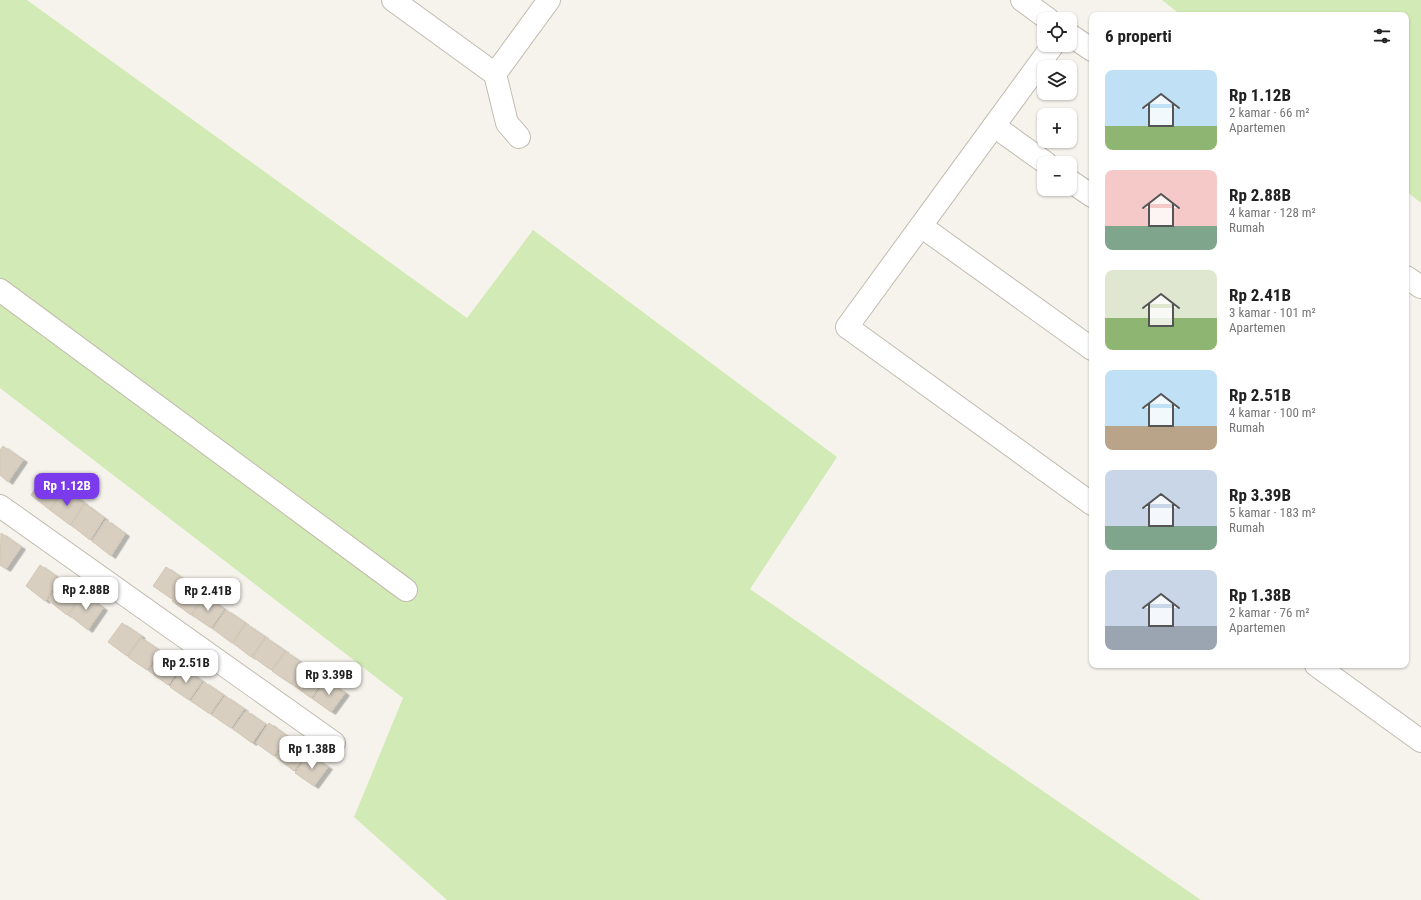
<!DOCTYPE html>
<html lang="id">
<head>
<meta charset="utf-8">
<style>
	body { margin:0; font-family:"Roboto Condensed",sans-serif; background:#f6f6f6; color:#222; height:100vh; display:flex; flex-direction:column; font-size:15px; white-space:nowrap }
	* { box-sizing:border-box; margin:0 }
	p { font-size:13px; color:#767676 }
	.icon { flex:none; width:22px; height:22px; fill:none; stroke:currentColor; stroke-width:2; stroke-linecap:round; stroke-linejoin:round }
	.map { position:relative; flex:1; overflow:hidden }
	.sheet { position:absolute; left:1089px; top:12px; width:320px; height:656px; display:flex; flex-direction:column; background:#fff; border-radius:8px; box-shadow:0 1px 3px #0004 }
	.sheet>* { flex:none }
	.tools { position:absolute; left:1037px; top:12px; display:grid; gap:8px }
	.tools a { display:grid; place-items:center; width:40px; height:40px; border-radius:8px; background:#fff; box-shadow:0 1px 3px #0004; font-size:20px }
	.price { position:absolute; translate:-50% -34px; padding:0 9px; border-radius:8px; background:#fff; color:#222; font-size:13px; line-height:26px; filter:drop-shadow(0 1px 2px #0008) }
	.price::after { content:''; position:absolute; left:50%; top:24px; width:12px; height:9px; margin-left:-6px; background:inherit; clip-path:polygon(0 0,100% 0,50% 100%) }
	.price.selected { background:#7c3aed; color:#fff }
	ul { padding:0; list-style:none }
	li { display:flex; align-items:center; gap:12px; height:100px; padding:0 16px }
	li span { display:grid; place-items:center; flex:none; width:112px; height:80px; border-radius:8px; color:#555 }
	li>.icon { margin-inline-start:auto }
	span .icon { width:48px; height:48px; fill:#fffc; stroke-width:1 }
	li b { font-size:17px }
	h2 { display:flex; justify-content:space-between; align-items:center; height:48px; padding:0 16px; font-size:17px }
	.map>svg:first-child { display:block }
	.green { fill:#d2eab5 }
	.building { fill:#d8cfc1; stroke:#d3c7b4; filter:url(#shadow) }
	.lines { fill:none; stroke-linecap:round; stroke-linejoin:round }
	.minor-casing { stroke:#c2bbae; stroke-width:24 }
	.minor { stroke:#fff; stroke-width:22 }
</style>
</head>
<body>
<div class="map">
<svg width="1421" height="900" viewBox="0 0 1421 900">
	<defs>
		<filter id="shadow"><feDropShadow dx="4.5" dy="2.5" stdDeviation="0" flood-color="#0004"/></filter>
	</defs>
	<rect width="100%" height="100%" fill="#f6f3ec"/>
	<g class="green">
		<polygon points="0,0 27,0 467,318 533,230 837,457 750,589 1201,900 447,900 354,817 403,698 0,388"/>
		<polygon points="1162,0 1421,0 1421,203 1406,191 1406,15 1181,15"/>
	</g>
	<g class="building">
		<polygon points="3,446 23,460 8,482 0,475 0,450"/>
		<polygon points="45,473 65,488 50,510 31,495"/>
		<polygon points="65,489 84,503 70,525 50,510"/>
		<polygon points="85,504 104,518 90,540 71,525"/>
		<polygon points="106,520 125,534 111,556 92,541"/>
		<polygon points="1,533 21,547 6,569 0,565"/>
		<polygon points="40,565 60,579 45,601 26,586"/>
		<polygon points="166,567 185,580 172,599 153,586"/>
		<polygon points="62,579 82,593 67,615 48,600"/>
		<polygon points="185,582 204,595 191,615 172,601"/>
		<polygon points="83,593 103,608 88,630 69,615"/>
		<polygon points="206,596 224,609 211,628 192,615"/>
		<polygon points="226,610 245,623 232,643 213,629"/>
		<polygon points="122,623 141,636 127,656 108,642"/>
		<polygon points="246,624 265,637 251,657 233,643"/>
		<polygon points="141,638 160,651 147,670 128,657"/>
		<polygon points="266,638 285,651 271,670 253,657"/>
		<polygon points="162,652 182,665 168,685 149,671"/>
		<polygon points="286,652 305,665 291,684 272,671"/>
		<polygon points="306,666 324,679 311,698 292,684"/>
		<polygon points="183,668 202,681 189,700 170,687"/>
		<polygon points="326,680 345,693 331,712 313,699"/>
		<polygon points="204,682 223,695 210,714 191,701"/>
		<polygon points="225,696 244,709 231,728 212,715"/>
		<polygon points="246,711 265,724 252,743 233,729"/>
		<polygon points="269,723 288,737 274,756 256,743"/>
		<polygon points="288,739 308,751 294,771 276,757"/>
		<polygon points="309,754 328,767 314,786 295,773"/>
	</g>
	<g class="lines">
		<defs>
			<g id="minor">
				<polyline points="393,0 495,74 507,123 519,137"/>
				<polyline points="1022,0 1048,19"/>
				<polyline points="1070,35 1092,50"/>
				<polyline points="1053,45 847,327 1092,504"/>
				<polyline points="495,74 549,0"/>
				<polyline points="994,126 1046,163"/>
				<polyline points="1070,181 1092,196"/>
				<polyline points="921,226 1092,349"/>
				<polyline points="1406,277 1421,287"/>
				<polyline points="0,290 406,590"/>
				<polyline points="0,506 334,743"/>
				<polyline points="1316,665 1421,741"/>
			</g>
		</defs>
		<use href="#minor" class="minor-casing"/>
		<use href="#minor" class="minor"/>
	</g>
</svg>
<div class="tools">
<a><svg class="icon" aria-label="locate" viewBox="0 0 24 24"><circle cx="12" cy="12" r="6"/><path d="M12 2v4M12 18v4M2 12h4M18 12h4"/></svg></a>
<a><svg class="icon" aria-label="layers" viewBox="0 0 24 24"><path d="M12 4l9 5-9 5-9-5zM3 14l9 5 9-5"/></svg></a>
<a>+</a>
<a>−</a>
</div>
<b class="price selected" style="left:67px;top:507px">Rp 1.12B</b>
<b class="price" style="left:86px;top:611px">Rp 2.88B</b>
<b class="price" style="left:208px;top:612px">Rp 2.41B</b>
<b class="price" style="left:186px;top:684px">Rp 2.51B</b>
<b class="price" style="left:329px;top:696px">Rp 3.39B</b>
<b class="price" style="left:312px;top:770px">Rp 1.38B</b>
<section class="sheet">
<h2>6 properti<svg class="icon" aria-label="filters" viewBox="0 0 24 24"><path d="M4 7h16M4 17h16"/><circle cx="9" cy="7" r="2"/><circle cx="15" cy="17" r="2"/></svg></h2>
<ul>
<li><span style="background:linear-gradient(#bfe0f5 70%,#8fb573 0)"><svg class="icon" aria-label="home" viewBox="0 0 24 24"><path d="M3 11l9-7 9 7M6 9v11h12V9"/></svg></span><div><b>Rp 1.12B</b><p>2 kamar · 66 m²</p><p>Apartemen</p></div></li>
<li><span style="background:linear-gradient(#f6c9c9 70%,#7fa58c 0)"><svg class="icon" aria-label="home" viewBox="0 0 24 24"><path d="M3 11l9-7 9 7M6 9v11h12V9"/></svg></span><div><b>Rp 2.88B</b><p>4 kamar · 128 m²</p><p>Rumah</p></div></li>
<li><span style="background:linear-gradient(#dfe7d0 60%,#8fb573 0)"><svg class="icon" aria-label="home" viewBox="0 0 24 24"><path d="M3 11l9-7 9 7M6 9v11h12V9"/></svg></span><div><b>Rp 2.41B</b><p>3 kamar · 101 m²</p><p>Apartemen</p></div></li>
<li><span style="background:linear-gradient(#bfe0f5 70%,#b9a48a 0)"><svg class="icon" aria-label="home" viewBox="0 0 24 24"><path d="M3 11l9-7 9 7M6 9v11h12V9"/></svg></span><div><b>Rp 2.51B</b><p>4 kamar · 100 m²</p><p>Rumah</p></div></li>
<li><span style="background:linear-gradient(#c9d6e8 70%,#7fa58c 0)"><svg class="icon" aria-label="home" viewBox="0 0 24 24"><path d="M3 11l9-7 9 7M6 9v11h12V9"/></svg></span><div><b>Rp 3.39B</b><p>5 kamar · 183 m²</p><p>Rumah</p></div></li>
<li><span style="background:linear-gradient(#c9d6e8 70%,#9aa5b1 0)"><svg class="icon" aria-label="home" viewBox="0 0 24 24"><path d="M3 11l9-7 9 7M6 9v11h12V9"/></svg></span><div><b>Rp 1.38B</b><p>2 kamar · 76 m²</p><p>Apartemen</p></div></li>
</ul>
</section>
</div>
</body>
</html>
